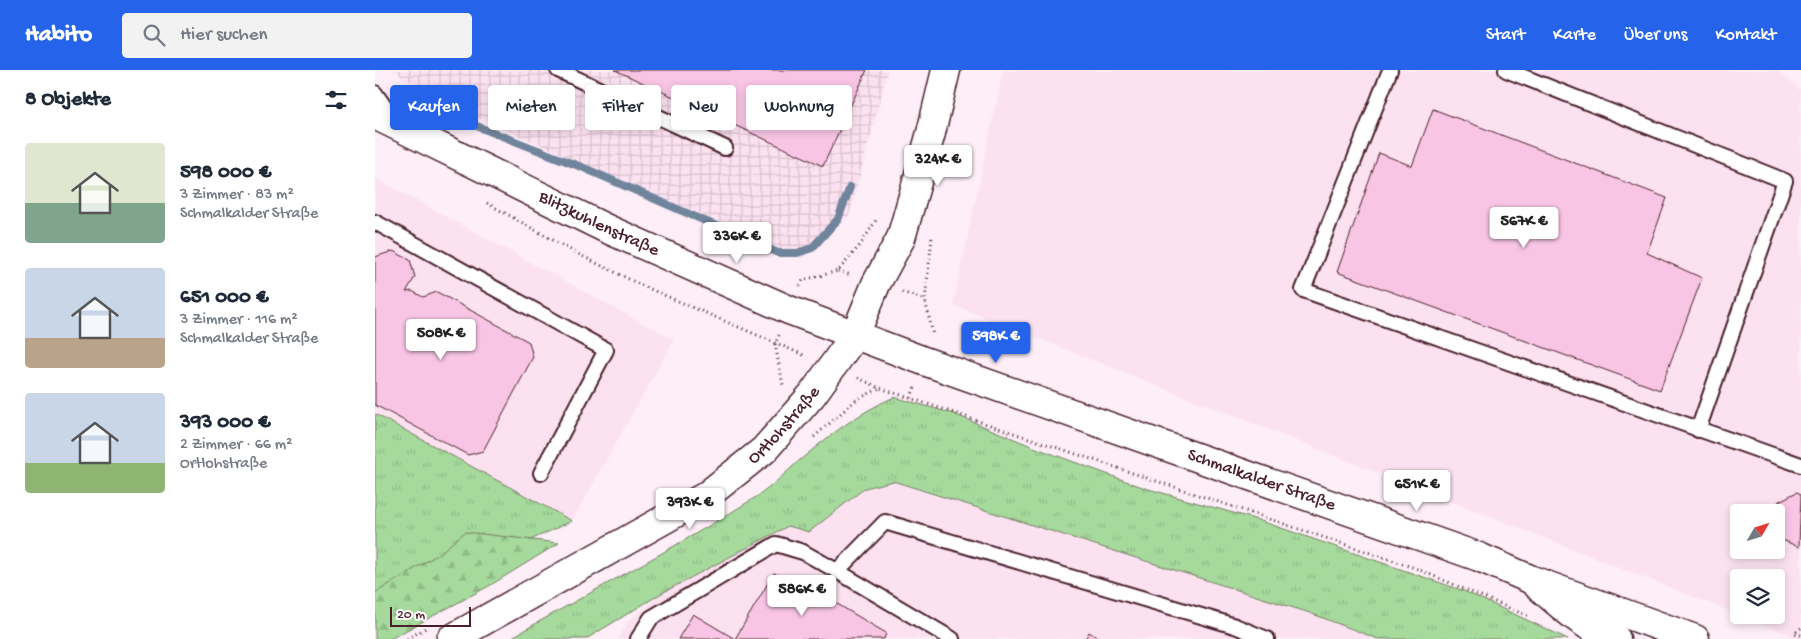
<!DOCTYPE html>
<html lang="de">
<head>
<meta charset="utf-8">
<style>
	body { margin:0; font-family:"Gochi Hand",sans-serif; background:#f2f2f3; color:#1f2937; height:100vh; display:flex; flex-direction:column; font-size:19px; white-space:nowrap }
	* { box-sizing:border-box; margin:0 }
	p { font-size:16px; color:#747a83 }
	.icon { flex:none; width:28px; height:28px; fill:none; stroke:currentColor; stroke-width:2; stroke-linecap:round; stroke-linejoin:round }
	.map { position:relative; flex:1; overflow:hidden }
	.sheet { display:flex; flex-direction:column; background:#fff; width:375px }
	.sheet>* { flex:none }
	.hud { position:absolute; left:15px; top:15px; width:475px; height:45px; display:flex; gap:10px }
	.needle { width:32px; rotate:51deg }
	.controls { position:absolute; left:1355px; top:434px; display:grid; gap:10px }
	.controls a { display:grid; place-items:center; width:55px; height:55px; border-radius:5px; background:#fff; box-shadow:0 2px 8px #0003; font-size:25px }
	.scale { position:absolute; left:15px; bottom:12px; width:81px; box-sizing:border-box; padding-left:5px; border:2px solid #4a1f2b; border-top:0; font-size:14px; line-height:18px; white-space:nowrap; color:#4a1f2b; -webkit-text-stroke:4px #fff; paint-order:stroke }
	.price { position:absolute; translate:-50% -42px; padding:0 11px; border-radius:5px; background:#fff; color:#222; font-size:16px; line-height:32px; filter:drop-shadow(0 1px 2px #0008) }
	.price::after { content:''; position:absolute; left:50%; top:30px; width:15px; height:11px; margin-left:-8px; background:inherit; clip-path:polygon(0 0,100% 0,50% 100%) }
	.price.current { background:#2563eb; color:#fff }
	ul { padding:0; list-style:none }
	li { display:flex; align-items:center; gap:15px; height:125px; padding:0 25px }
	li span { display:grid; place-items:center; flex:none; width:140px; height:100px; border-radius:5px; color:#555 }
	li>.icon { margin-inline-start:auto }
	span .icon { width:60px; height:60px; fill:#fffc; stroke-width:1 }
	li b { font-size:21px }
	h2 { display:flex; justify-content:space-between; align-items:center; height:60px; padding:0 25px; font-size:21px }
	.tag { padding:0 18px; border-radius:5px; background:#fff; box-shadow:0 2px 8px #0003; font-size:18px; line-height:45px }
	.tag.current { background:#2563eb; color:#fff }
	header { display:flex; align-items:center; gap:30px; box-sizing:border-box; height:70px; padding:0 25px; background:#2563eb; color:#fff }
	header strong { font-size:24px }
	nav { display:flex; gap:28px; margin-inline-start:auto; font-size:18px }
	.search { width:350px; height:45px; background:#f2f2f3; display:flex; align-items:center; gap:12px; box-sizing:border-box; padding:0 18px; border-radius:5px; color:#747a83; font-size:19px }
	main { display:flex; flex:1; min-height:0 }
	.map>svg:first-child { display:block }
	.built { fill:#fce2f1; fill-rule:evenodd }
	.industrial { fill:url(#industrial-grid) }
	.grass { fill:url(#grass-tufts); stroke:#787c64 }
	.forest { fill:url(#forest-firs); stroke:#787c64 }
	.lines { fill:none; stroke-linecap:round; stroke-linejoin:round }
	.stream { stroke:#6f849c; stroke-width:8 }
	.building { fill:#f8c5e4; stroke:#4a1f2b }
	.service-casing { stroke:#4a1f2b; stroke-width:18 }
	.minor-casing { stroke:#4a1f2b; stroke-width:31 }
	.secondary-casing { stroke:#4a1f2b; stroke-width:31 }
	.path { stroke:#4a1f2b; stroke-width:3; stroke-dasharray:1 4; stroke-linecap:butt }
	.service { stroke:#fff; stroke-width:14 }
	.minor { stroke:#fff; stroke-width:28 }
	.secondary { stroke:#fff; stroke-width:28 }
	.labels { text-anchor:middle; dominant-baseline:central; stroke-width:4; stroke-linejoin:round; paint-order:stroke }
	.street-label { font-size:18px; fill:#4a1f2b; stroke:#fff }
</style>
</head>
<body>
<header>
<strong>Habito</strong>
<div class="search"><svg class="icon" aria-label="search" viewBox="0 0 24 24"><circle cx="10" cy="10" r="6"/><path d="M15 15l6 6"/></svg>Hier suchen</div>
<nav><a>Start</a><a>Karte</a><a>Über uns</a><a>Kontakt</a></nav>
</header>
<main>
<section class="sheet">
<h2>8 Objekte<svg class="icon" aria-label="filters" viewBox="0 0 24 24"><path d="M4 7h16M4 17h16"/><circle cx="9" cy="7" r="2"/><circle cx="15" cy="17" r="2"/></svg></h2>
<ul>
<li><span style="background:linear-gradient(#dfe7d0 60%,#7fa58c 0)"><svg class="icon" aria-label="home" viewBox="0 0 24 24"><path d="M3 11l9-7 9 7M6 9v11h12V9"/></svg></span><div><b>598 000 €</b><p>3 Zimmer · 83 m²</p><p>Schmalkalder Straße</p></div></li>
<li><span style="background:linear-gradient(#c9d6e8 70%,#b9a48a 0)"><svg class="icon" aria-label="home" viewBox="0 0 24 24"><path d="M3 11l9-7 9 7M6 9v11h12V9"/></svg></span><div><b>651 000 €</b><p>3 Zimmer · 116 m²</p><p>Schmalkalder Straße</p></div></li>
<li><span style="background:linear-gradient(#c9d6e8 70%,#8fb573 0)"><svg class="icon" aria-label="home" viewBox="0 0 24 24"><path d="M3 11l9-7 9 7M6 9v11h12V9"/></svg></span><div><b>393 000 €</b><p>2 Zimmer · 66 m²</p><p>Ortlohstraße</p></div></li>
</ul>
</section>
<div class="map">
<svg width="1426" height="569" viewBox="0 0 1426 569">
	<defs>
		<pattern id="industrial-grid" width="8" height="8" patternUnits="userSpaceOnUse" patternTransform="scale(1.25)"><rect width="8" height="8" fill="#fce2f1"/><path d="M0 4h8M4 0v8" fill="none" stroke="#dac1cf"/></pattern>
		<pattern id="grass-tufts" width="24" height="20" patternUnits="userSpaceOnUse" patternTransform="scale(1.25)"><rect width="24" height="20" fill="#a5da9c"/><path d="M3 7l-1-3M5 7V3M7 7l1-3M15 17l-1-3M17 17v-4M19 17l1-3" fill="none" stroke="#90bb87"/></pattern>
		<pattern id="forest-firs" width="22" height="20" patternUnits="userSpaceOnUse" patternTransform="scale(1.25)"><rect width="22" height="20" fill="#a5da9c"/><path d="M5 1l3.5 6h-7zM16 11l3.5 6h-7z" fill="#90bb87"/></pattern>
	</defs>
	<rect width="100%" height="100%" fill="#fdeef7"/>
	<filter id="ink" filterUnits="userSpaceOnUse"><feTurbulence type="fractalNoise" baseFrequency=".02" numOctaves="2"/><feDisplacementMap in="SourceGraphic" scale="10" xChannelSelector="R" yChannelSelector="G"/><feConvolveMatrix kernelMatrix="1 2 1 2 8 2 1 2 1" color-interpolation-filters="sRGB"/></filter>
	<g filter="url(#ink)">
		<g class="built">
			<path d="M628 0H1403L1426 21V569L1364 545H1401V508H1364V545L578 235ZM1364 442H1401V480H1364Z"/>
			<polygon points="0,108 299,270 197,451 0,344"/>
			<polygon points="518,411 935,543 1003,569 244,569 253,551 287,523 413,456 434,462 490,418"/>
		</g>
		<polygon class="industrial" points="18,0 513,0 474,146 427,188 64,31"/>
		<g class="grass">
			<path d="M519 327 579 344 661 378 770 418 883 450 1089 521 1193 569H1003L935 543 518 411 490 418 434 462 413 456 287 523 211 569H134C216 521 301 478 381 427 397 417 411 402 425 390 456 364 482 344 519 327Z"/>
			<polygon points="0,344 186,445 197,451 0,541"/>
		</g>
		<polygon class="forest" points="90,462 184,473 114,516 15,569 0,569 0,523 65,483"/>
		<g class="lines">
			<polyline class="stream" points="51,19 56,29 81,48 209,98 403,183 422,183 437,178 463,149 475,117"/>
		</g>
		<g class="building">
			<polygon points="240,0 492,0 448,96"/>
			<polygon points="1058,39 1292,128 1272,183 1327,208 1285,320 962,202 1004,83 1037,96"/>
			<polygon points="18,181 35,190 40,207 31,222 37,221 48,227 62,222 154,272 158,287 108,381 93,385 0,335 0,187"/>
			<polygon points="1422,422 1426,424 1424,477 1405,469 1401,461 1400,442 1404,431"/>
			<polygon points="399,503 436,525 439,520 484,547 511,563 509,569 360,569"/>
			<polygon points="318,544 360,569 303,569"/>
			<polygon points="714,562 725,569 710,569"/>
		</g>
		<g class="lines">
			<defs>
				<g id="service">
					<polyline points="183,0 350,78"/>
					<polyline points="1015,0 928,220 1426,395"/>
					<polyline points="1131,0 1410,111 1323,360"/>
					<polyline points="0,23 18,49"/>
					<polyline points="0,152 231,280 166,403"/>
					<polyline points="263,569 276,548 401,474 428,482 462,501"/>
					<polyline points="577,569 462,501 510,452 860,556 892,569"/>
				</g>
				<g id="minor">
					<path d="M1158 511C1183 533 1209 558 1241 569"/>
					<path id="s1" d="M76 569 331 426 389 380 437 325 480 265 501 214 526 168 556 63 571 0"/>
				</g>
				<g id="secondary">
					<path id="s2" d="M0 45 230 158 414 240 549 291 1104 487 1157 510 1320 569"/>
				</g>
			</defs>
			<use href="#service" class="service-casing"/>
			<use href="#minor" class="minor-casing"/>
			<use href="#secondary" class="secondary-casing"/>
			<g class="path">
				<polyline points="112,133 203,184 268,216 431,286"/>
				<polyline points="557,168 550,230 558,265"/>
				<polyline points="463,201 476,205"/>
				<polyline points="425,216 428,210 463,201 486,174 501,150"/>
				<polyline points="527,222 550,230"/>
				<polyline points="404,265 400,274 408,315"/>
				<polyline points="483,308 505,318 1040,498 1155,547"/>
				<polyline points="536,328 540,316"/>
				<polyline points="439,367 481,330 505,318"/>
				<polyline points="1426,558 1419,563 1426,565"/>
				<polyline points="32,569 51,558"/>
			</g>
			<use href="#service" class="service"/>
			<use href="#minor" class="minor"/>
			<use href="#secondary" class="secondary"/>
		</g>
	</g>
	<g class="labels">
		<g class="street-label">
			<text stroke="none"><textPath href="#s2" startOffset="249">Blitzkuhlenstraße</textPath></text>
			<text stroke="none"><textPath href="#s1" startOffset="398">Ortlohstraße</textPath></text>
			<text stroke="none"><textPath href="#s2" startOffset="960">Schmalkalder Straße</textPath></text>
		</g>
	</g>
</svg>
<div class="controls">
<a><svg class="needle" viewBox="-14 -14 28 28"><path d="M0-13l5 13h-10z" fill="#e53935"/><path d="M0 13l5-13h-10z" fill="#747a83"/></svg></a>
<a><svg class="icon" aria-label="layers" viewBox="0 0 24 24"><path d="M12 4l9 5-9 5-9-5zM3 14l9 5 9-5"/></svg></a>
</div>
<div class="scale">20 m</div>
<b class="price" style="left:563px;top:117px">324K €</b>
<b class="price" style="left:1149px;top:179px">567K €</b>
<b class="price" style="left:362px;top:194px">336K €</b>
<b class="price" style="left:66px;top:291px">508K €</b>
<b class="price current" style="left:621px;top:294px">598K €</b>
<b class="price" style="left:1042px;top:442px">651K €</b>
<b class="price" style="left:315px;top:460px">393K €</b>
<b class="price" style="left:427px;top:547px">586K €</b>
<div class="hud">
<a class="tag current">Kaufen</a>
<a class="tag">Mieten</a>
<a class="tag">Filter</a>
<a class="tag">Neu</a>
<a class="tag">Wohnung</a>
</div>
</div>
</main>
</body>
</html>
